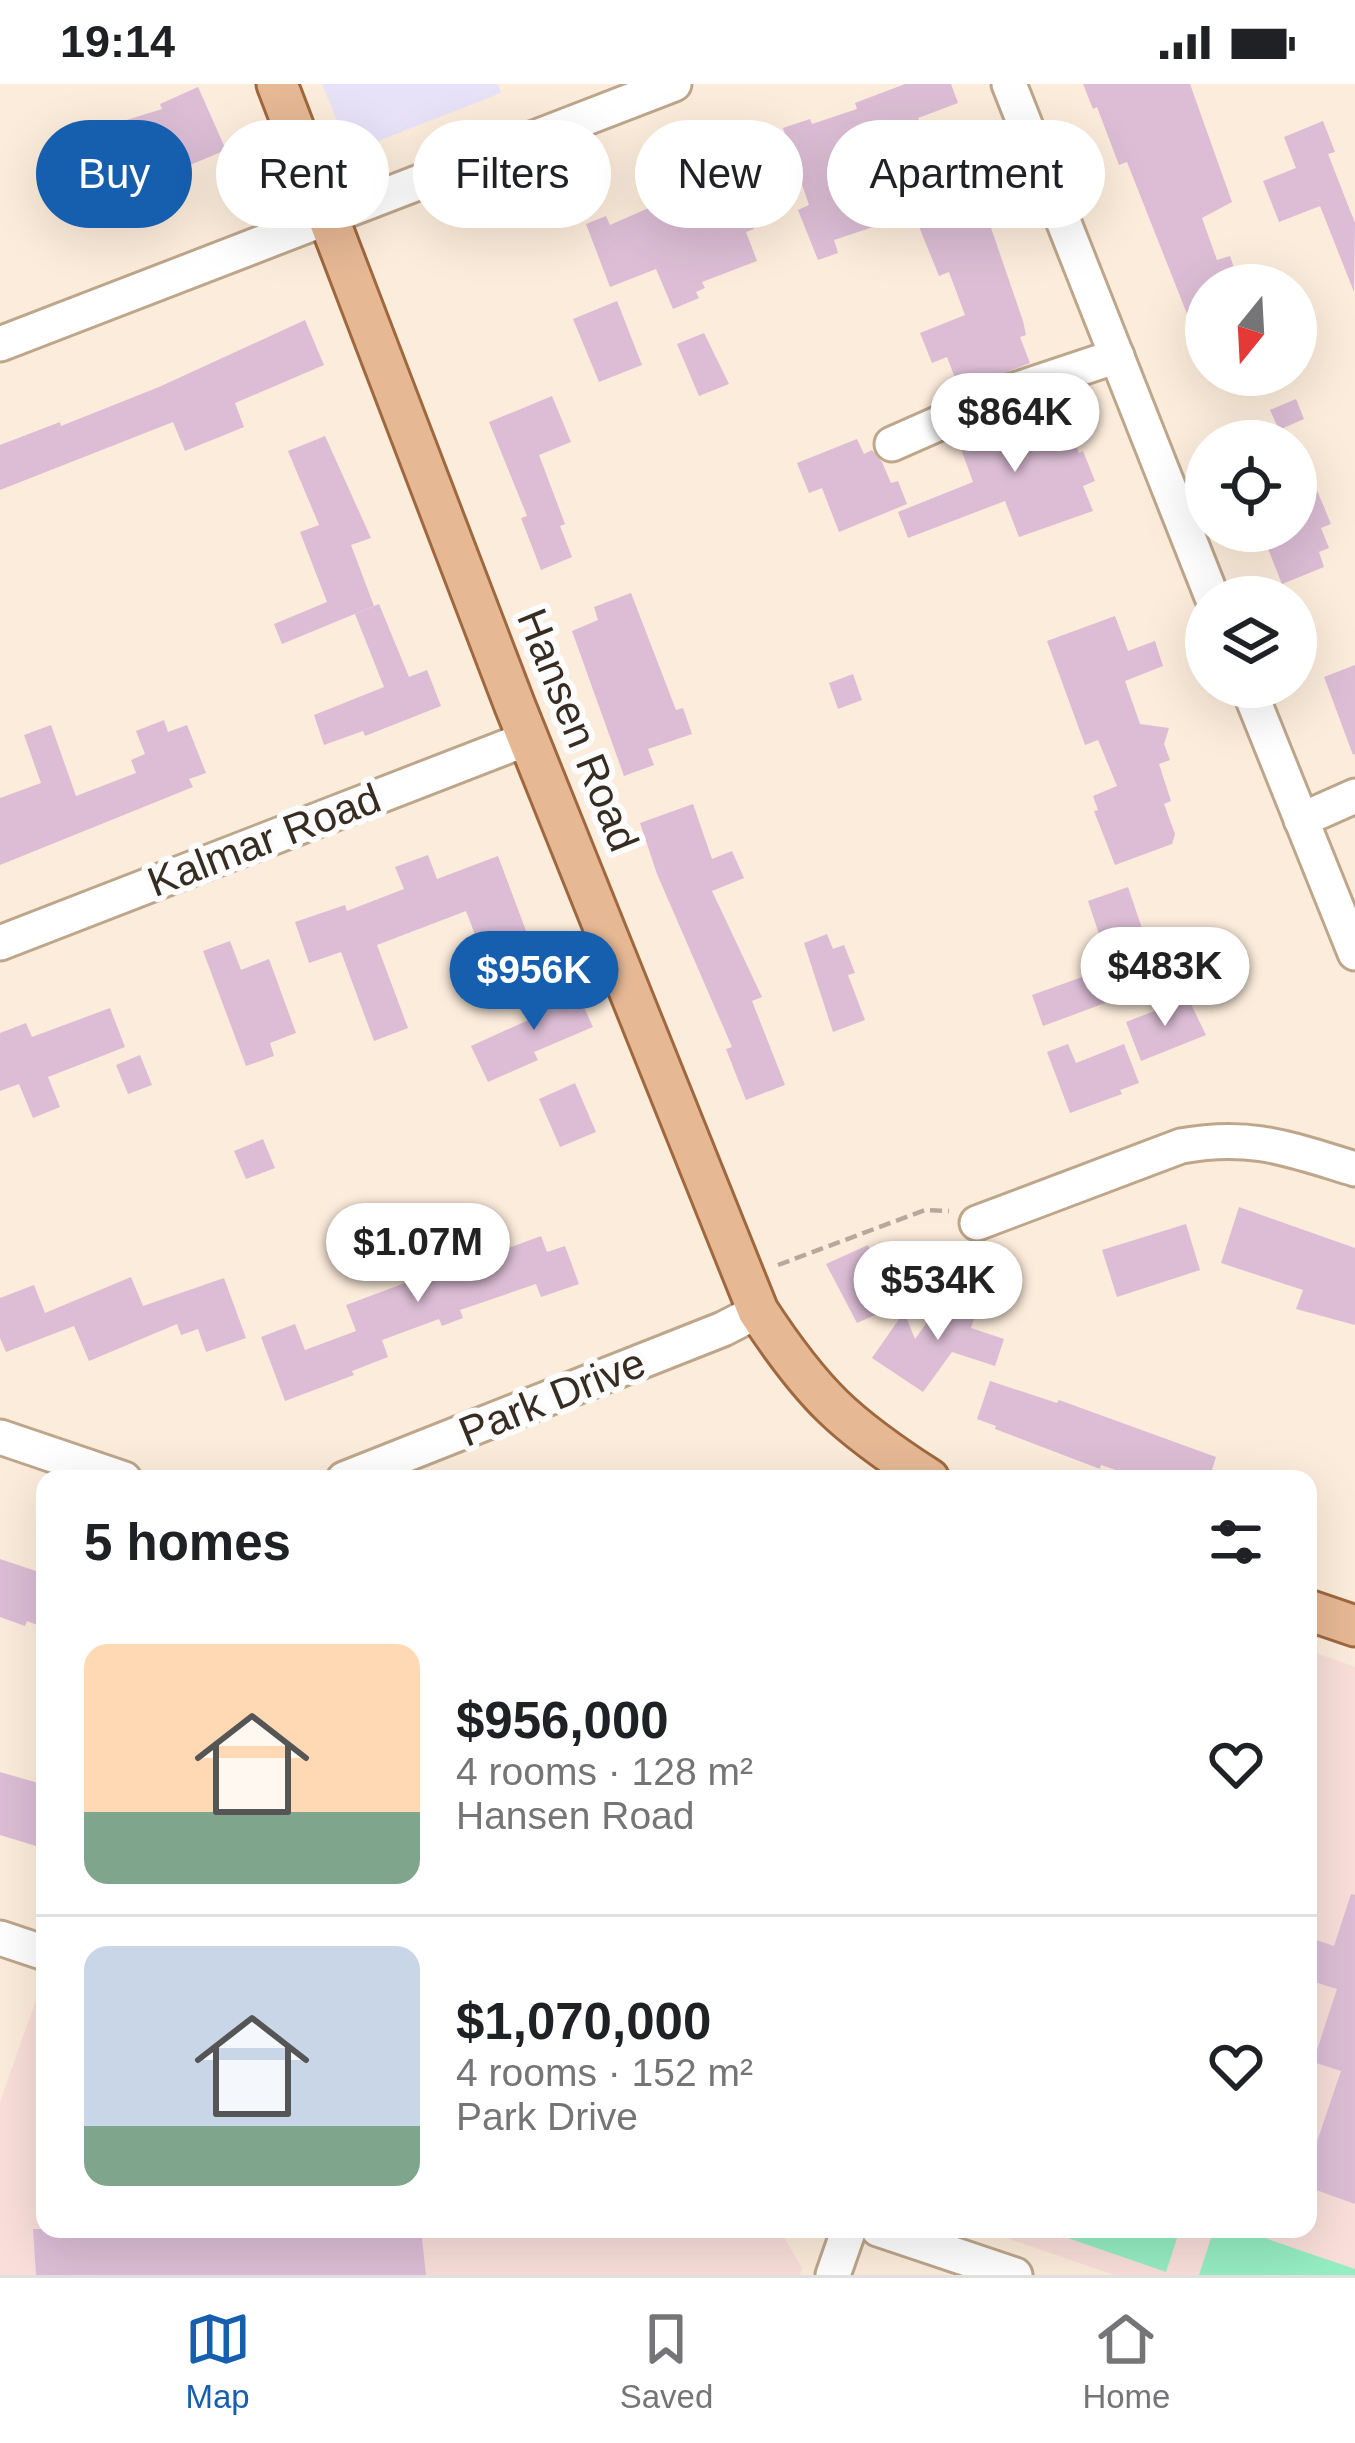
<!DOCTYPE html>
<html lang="en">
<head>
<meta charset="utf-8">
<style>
	body { margin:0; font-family:Helvetica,sans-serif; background:#f2f2f2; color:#202124; height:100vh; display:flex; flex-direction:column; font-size:45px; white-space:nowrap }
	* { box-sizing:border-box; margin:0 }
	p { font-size:39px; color:#757577 }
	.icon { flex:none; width:66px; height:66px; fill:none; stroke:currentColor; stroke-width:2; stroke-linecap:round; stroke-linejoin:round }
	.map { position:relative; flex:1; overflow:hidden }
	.details { position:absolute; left:36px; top:1386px; width:1281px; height:768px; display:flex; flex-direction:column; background:#fff; border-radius:24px; box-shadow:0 12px 48px #0002 }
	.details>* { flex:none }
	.hud { position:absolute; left:36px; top:36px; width:1284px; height:108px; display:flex; gap:24px }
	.needle { width:78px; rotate:198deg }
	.tools { position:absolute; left:1185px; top:180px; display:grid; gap:24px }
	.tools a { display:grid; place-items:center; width:132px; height:132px; border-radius:50%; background:#fff; box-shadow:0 12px 48px #0002; font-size:60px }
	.price { position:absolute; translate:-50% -102px; padding:0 27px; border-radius:42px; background:#fff; color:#222; font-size:39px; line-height:78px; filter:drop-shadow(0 3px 6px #0008) }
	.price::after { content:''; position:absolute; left:50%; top:72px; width:36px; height:27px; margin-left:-18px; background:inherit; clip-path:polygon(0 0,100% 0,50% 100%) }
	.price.on { background:#165eae; color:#fff }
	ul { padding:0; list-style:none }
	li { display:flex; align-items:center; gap:36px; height:300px; padding:0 48px }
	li+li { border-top:3px solid #e0e0e0 }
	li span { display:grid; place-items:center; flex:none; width:336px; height:240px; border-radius:24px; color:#555 }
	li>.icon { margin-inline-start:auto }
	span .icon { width:144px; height:144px; fill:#fffc; stroke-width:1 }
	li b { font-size:51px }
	h2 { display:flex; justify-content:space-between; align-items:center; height:144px; padding:0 48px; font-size:51px }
	.pill { padding:0 42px; border-radius:54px; background:#fff; box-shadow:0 12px 48px #0002; font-size:42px; line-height:108px }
	.pill.on { background:#165eae; color:#fff }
	.status { display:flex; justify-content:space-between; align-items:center; height:84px; padding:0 60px; background:#fff; direction:ltr }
	.status svg { height:33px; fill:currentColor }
	.dock { display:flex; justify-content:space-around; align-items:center; height:168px; border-top:3px solid #e0e0e0; background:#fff; font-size:33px; color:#757577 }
	.dock a { display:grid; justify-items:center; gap:6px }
	.dock .on { color:#165eae }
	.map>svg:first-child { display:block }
	.commercial { fill:#e7e2f8 }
	.education { fill:#f9ded9 }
	.green { fill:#95edc2 }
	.building { fill:#dcbdd5 }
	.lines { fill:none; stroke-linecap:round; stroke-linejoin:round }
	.minor-casing { stroke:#bea68b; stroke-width:39 }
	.major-casing { stroke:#9f683e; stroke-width:45 }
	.path { stroke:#b7a99a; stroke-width:4.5; stroke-dasharray:12 6; stroke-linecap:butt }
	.minor { stroke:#fff; stroke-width:33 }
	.major { stroke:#e7b894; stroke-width:39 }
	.labels { text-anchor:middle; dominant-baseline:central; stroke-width:12; stroke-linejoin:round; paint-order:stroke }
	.street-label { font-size:42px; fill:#362c22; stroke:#fcfcfc }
</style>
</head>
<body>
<div class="status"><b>19:14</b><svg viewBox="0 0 49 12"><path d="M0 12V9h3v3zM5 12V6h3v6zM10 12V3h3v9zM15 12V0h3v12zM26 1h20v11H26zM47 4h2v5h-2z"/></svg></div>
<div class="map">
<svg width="1355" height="2191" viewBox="0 0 1355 2191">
	<rect width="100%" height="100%" fill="#fcecdb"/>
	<polygon class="commercial" points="322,0 498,0 501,9 350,68"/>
	<g class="education">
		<polygon points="1308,1566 1355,1583 1355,2191 1114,2191 980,2145 1308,2145"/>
		<polygon points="42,1899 45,1900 45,2145 779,2145 802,2184 800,2191 0,2191 0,2018"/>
	</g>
	<g class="green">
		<polygon points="1042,2145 1180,2145 1166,2188"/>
		<polygon points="1214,2145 1238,2145 1355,2185 1355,2191 1199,2191"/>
	</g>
	<g class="building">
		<polygon points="905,0 951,0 958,19 918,34 920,38 887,51 890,60 863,70 888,138 834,156 838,169 818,176 798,126 809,121 783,44 810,35 812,40 857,25 855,19"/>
		<polygon points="1083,0 1190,0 1232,118 1202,134 1217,176 1230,172 1240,201 1206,201 1206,278 1127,78 1119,81 1097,23 1093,25"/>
		<polygon points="198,3 226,66 166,91 168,95 137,104 117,39 162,25 160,20"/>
		<polygon points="1323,37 1335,68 1328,70 1355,139 1354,208 1320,122 1279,138 1263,97 1296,84 1284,53"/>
		<polygon points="748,85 768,131 751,138 754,145 746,148 757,177 702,198 705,204 696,208 699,214 673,225 656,185 610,203 586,140 606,132 610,141 735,86 737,90"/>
		<polygon points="939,107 945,122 979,109 1023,237 1026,251 1020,253 1030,279 960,307 947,273 932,279 920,249 965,231 949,188 939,192 909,118"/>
		<polygon points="617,217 642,281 599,298 573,235"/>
		<polygon points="305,236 324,281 235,319 244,343 185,367 173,338 0,406 0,361 60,338 61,342 159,303"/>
		<polygon points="704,249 729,300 699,312 677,260"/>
		<polygon points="552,312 571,358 539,371 565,440 560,442 572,473 541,486 521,434 527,432 489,338"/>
		<polygon points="1058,314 1079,369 1083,367 1095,397 1083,402 1093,427 1019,453 1005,417 908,454 898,428 973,398 957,354"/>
		<polygon points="1296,315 1304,335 1279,346 1270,326"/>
		<polygon points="325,352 371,454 351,461 374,522 282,560 274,540 327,518 300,448 319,441 288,367"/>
		<polygon points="857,355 864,370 872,366 882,378 891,399 898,397 907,420 839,448 822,404 809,409 797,379"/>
		<polygon points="1317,406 1331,440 1321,444 1329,464 1319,468 1324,483 1282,500 1261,447 1296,447 1296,414"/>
		<polygon points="631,509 676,626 683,624 692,650 648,665 654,681 624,692 572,547 598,536 594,523"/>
		<polygon points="379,520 409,593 427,586 441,622 365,652 363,647 324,661 314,631 384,603 355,530"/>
		<polygon points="1115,532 1128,567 1155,557 1163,582 1125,597 1140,640 1169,644 1164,660 1170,676 1159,680 1171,717 1164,720 1175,750 1172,760 1115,781 1094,727 1098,726 1093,712 1117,702 1098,656 1085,661 1047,557"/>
		<polygon points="1355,581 1355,670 1353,671 1324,593"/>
		<polygon points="853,590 862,616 838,625 829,599"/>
		<polygon points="164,636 168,648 187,641 206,689 189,695 193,703 0,781 0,714 41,699 24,651 51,641 76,712 136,689 131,676 145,670 136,647"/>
		<polygon points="693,720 712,775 732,767 744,794 712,807 762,913 752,917 785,1001 746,1016 726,965 732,963 657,790 640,739"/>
		<polygon points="428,771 437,795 498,772 537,876 491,893 466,827 377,861 408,944 374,957 341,868 309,879 295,838 345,821 347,827 404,805 395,783"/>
		<polygon points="1128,803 1151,871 1124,880 1135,908 1043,942 1032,911 1110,883 1088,817"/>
		<polygon points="827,850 833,865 844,861 855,889 848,891 865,936 833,948 804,859"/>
		<polygon points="230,857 241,886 269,875 296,949 270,959 274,972 246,982 203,867"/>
		<polygon points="572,897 593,943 534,968 538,976 488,998 471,962 544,929 537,913"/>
		<polygon points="1188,914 1206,951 1141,977 1126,938"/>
		<polygon points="110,924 125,963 48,993 60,1023 33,1034 19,1000 0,1007 0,949 26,939 32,953"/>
		<polygon points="1068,960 1076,979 1124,960 1139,999 1120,1006 1122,1010 1070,1029 1047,968"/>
		<polygon points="140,971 152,1001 128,1010 116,981"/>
		<polygon points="575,999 596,1048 560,1063 539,1015"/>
		<polygon points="263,1055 275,1084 246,1095 234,1067"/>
		<polygon points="1239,1123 1355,1164 1355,1241 1296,1225 1303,1206 1221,1179"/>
		<polygon points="1186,1140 1200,1186 1117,1213 1102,1166"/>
		<polygon points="475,1141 487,1172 541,1152 547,1168 565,1162 579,1200 541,1213 536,1200 460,1226 463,1234 442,1242 439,1235 382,1256 388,1273 352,1287 354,1291 285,1317 261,1253 295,1240 305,1266 356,1247 346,1221 424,1192 414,1163"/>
		<polygon points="868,1161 886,1201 891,1200 900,1220 857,1239 826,1180"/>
		<polygon points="131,1193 143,1222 224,1194 246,1254 206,1268 198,1245 181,1251 177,1240 89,1277 74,1242 6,1268 0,1254 0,1214 34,1201 45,1229"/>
		<polygon points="953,1204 981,1213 971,1244 1004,1255 995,1282 952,1268 923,1308 872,1274 904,1228 915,1255 928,1237 940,1245"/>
		<polygon points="990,1297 1057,1319 1059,1316 1216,1373 1209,1395 1142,1395 1101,1381 1100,1385 995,1345 996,1342 977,1335"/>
		<polygon points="0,1475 45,1490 45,1544 27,1537 25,1542 0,1533"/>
		<polygon points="0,1688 45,1701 45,1729 36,1762 0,1751"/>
		<polygon points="1351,1810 1355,1811 1355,2120 1308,2103 1308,2084 1341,1987 1313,1978 1337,1905 1308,1896 1308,1853 1334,1862"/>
		<polygon points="33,2145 421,2145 426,2191 36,2191"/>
	</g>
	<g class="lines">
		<defs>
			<g id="minor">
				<polyline points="1009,0 1212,513"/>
				<polyline points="0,260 674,0"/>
				<polyline points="892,360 1012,307 1117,272"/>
				<polyline points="1248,603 1355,869"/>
				<polyline points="1301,736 1355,712"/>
				<polyline points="0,859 529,654"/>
				<path d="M977 1139 1181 1062C1251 1049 1289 1065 1355 1085"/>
				<polyline points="0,1353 124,1395"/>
				<polyline points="344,1395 723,1245 758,1227"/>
				<polyline points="0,1854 45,1869"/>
				<polyline points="878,2145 1015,2191"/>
				<polyline points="833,2191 849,2145"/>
			</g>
			<g id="major">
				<path d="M277 0 515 622 758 1227C813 1311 845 1341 929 1395"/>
				<polyline points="1308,1526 1355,1542"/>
			</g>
		</defs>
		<use href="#minor" class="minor-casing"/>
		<use href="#major" class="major-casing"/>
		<polyline class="path" points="778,1181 925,1126 949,1127"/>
		<use href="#minor" class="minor"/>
		<use href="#major" class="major"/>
	</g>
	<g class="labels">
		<g class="street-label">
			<text transform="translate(578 646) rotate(68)">Hansen Road</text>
			<text transform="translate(264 756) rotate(-21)">Kalmar Road</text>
			<text transform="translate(552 1313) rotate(-22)">Park Drive</text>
		</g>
	</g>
</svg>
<div class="tools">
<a><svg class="needle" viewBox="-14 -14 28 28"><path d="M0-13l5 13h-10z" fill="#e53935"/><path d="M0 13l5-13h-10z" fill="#757577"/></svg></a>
<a><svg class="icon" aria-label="locate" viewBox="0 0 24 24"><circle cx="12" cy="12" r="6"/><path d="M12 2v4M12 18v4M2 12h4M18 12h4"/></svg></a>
<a><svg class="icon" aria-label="layers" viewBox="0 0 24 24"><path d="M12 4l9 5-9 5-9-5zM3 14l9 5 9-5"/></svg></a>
</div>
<b class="price" style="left:1015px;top:391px">$864K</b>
<b class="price" style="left:1165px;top:945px">$483K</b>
<b class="price on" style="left:534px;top:949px">$956K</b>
<b class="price" style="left:418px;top:1221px">$1.07M</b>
<b class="price" style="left:938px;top:1259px">$534K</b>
<div class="hud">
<a class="pill on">Buy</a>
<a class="pill">Rent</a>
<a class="pill">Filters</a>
<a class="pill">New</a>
<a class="pill">Apartment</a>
</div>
<section class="details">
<h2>5 homes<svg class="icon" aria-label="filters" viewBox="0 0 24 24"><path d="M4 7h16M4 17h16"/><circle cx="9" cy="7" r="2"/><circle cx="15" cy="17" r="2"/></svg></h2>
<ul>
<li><span style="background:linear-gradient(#ffd9b3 70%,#7fa58c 0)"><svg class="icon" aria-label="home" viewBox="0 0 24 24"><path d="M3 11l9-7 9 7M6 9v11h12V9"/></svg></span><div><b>$956,000</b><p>4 rooms · 128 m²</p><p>Hansen Road</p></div><svg class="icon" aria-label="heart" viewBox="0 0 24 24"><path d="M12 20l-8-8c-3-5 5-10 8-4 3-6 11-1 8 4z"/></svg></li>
<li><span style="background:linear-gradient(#c9d6e8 75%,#7fa58c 0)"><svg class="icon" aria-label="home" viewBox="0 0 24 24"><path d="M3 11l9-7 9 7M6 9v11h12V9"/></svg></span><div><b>$1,070,000</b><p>4 rooms · 152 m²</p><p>Park Drive</p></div><svg class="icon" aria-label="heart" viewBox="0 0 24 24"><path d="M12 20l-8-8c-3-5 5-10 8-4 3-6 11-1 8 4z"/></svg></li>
</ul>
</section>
</div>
<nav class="dock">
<a class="on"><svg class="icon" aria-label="map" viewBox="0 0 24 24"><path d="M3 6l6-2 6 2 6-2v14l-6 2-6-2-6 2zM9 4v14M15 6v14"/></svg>Map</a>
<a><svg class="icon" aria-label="saved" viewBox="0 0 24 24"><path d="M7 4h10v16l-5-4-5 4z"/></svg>Saved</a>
<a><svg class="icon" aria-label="home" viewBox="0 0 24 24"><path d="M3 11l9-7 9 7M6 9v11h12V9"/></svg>Home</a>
</nav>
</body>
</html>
